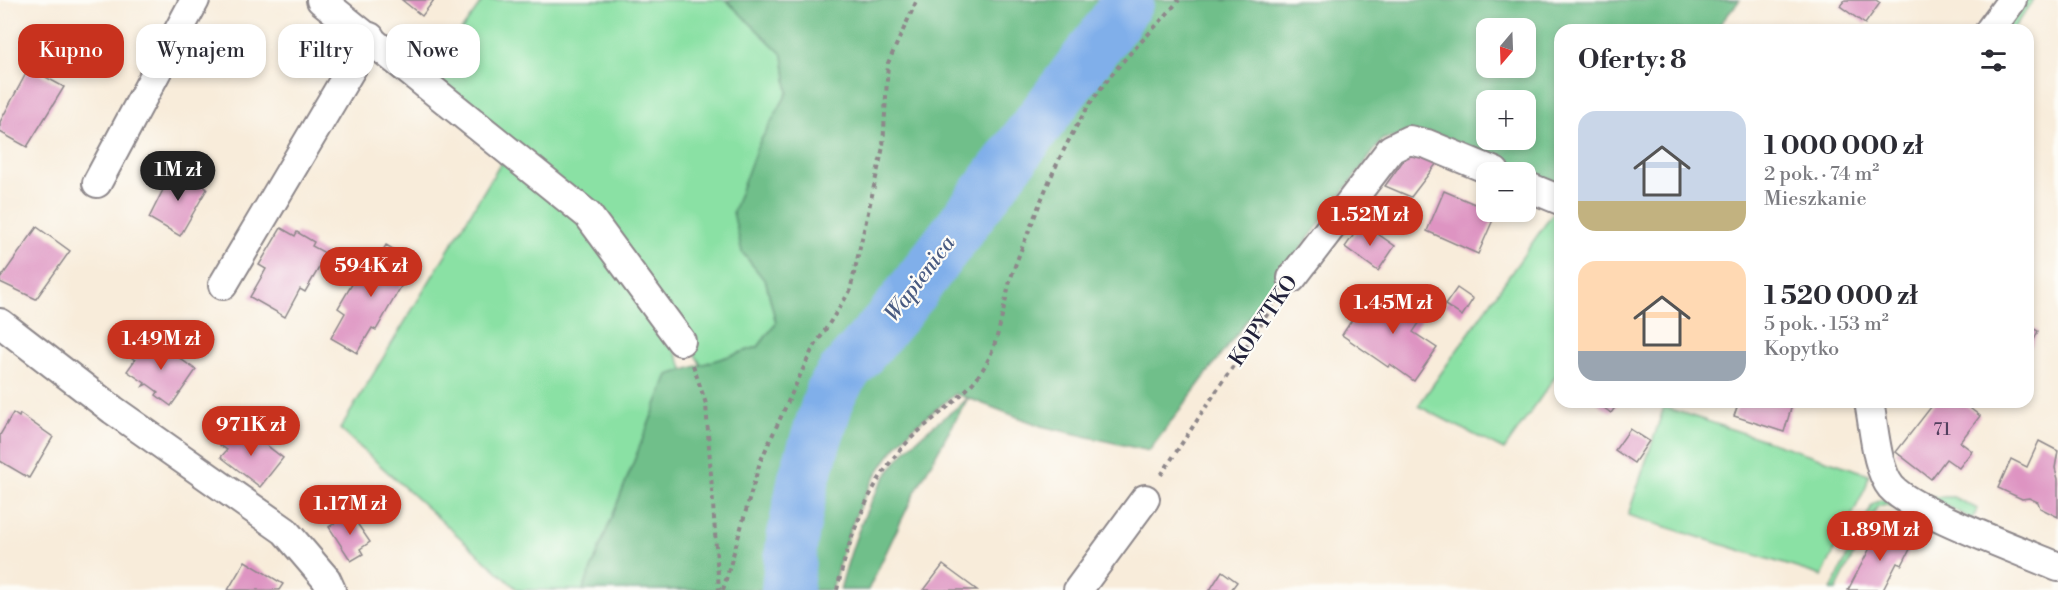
<!DOCTYPE html>
<html lang="pl">
<head>
<meta charset="utf-8">
<style>
	body { margin:0; font-family:"Libre Bodoni",serif; background:#f2f2f3; color:#2b2b33; height:100vh; display:flex; flex-direction:column; font-size:22px; white-space:nowrap }
	* { box-sizing:border-box; margin:0 }
	p { font-size:20px; color:#7c7c81 }
	.icon { flex:none; width:33px; height:33px; fill:none; stroke:currentColor; stroke-width:2; stroke-linecap:round; stroke-linejoin:round }
	.map { position:relative; flex:1; overflow:hidden }
	.panel { position:absolute; left:1554px; top:24px; width:480px; height:384px; display:flex; flex-direction:column; background:#fff; border-radius:18px; box-shadow:0 3px 9px #0003 }
	.panel>* { flex:none }
	.hud { position:absolute; left:18px; top:24px; width:570px; height:54px; display:flex; gap:12px }
	.needle { width:39px; rotate:199deg }
	.fabs { position:absolute; left:1476px; top:18px; display:grid; gap:12px }
	.fabs a { display:grid; place-items:center; width:60px; height:60px; border-radius:12px; background:#fff; box-shadow:0 3px 9px #0003; font-size:30px }
	.price { position:absolute; translate:-50% -51px; padding:0 14px; border-radius:21px; background:#c8321e; color:#fff; font-size:20px; line-height:39px; filter:drop-shadow(0 2px 3px #0008) }
	.price::after { content:''; position:absolute; left:50%; top:36px; width:18px; height:14px; margin-left:-9px; background:inherit; clip-path:polygon(0 0,100% 0,50% 100%) }
	.price.current { background:#222; color:#fff }
	ul { padding:0; list-style:none }
	li { display:flex; align-items:center; gap:18px; height:150px; padding:0 24px }
	li span { display:grid; place-items:center; flex:none; width:168px; height:120px; border-radius:18px; color:#555 }
	li>.icon { margin-inline-start:auto }
	span .icon { width:72px; height:72px; fill:#fffc; stroke-width:1 }
	li b { font-size:26px }
	h2 { display:flex; justify-content:space-between; align-items:center; height:72px; padding:0 24px; font-size:26px }
	.pill { padding:0 21px; border-radius:18px; background:#fff; box-shadow:0 3px 9px #0003; font-size:21px; line-height:54px }
	.pill.current { background:#c8321e; color:#fff }
	.map>svg:first-child { display:block }
	.green { fill:#8ae1a4; stroke:#568270; stroke-width:1.5 }
	.forest { fill:#6fbf8a; stroke:#487062; stroke-width:1.5; fill-rule:evenodd }
	.lines { fill:none; stroke-linecap:round; stroke-linejoin:round }
	.river { stroke:#80afea; stroke-width:52 }
	.building { fill:#de94c2 }
	.minor-casing { stroke:#8d878a; stroke-width:32 }
	.path { stroke:#8d878a; stroke-width:4; stroke-dasharray:4.5 4.5; stroke-linecap:butt }
	.minor { stroke:#fff; stroke-width:28 }
	.labels { text-anchor:middle; dominant-baseline:central; stroke-width:4.5; stroke-linejoin:round; paint-order:stroke }
	.number-label { font-size:18px; fill:#513e5d }
	.street-label { font-size:21px; fill:#22223b; stroke:#fdfcf7 }
	.water-label { font-size:22px; font-style:italic; fill:#485a81; stroke:#fdfcf7 }
</style>
</head>
<body>
<div class="map">
<svg width="2058" height="590" viewBox="0 0 2058 590">
	<rect width="100%" height="100%" fill="#fdfcf7"/>
	<filter id="ink" filterUnits="userSpaceOnUse"><feTurbulence type="fractalNoise" baseFrequency=".0167" numOctaves="2"/><feDisplacementMap in="SourceGraphic" scale="12" xChannelSelector="R" yChannelSelector="G"/><feConvolveMatrix kernelMatrix="1 2 1 2 8 2 1 2 1" color-interpolation-filters="sRGB"/></filter>
	<filter id="wash" filterUnits="userSpaceOnUse"><feTurbulence type="fractalNoise" baseFrequency=".008" numOctaves="4" result="noise"/><feDisplacementMap in="SourceGraphic" scale="24" xChannelSelector="R" yChannelSelector="G"/><feGaussianBlur stdDeviation="1.35" result="paint"/><feColorMatrix in="noise" values="0 0 0 0 0 0 0 0 0 0 0 0 0 0 0 0 0 1.4 0 .05"/><feComposite in="paint" operator="in"/></filter>
	<g filter="url(#wash)">
		<rect width="100%" height="100%" fill="#f8ecda"/>
		<g class="green">
			<polygon points="483,0 726,0 783,55 788,92 757,147 742,252 766,282 776,323 758,347 701,365 684,335 606,227 430,74"/>
			<polygon points="2021,0 2034,0 2012,30 2001,30"/>
			<polygon points="504,158 582,224 669,339 684,370 668,375 583,590 518,590 340,429"/>
			<polygon points="1558,211 1560,370 1504,450 1418,406 1553,213"/>
			<polygon points="1664,407 1869,474 1866,487 1822,576 1628,515"/>
			<polygon points="1913,489 1933,497 1953,497 1978,509 1972,519"/>
			<polygon points="1880,500 1888,500 1922,521 1886,504 1877,507 1836,590 1831,590 1872,505"/>
		</g>
		<g class="forest">
			<polygon points="726,0 1109,0 886,298 828,365 809,402 789,473 776,537 770,590 583,590 668,375 758,347 776,323 766,282 742,252 733,212 757,147 788,92 783,55"/>
			<path d="M1148 0H1740L1715 30H1560V185L1429 133 1383 139 1149 451 1041 426 968 398 915 492 868 590H840C855 533 875 475 921 436 936 422 953 412 968 398L955 394C942 406 925 416 912 429 867 475 847 529 832 590H801C807 534 815 475 835 421 849 382 883 356 908 324 934 289 958 252 984 217 1039 144 1097 75 1148 0ZM1486 28H1526V68H1486ZM1486 100H1526V140H1486Z"/>
		</g>
		<g class="lines">
			<polyline class="river" points="787,590 792,540 804,478 831,392 844,372 898,310 1115,21 1128,0"/>
		</g>
		<g id="blocks">
			<g class="building">
				<polygon points="402,0 434,0 422,16"/>
				<polygon points="1845,0 1876,0 1880,3 1865,24 1840,6"/>
				<polygon points="29,68 64,87 27,147 0,132 0,122"/>
				<polygon points="1410,151 1437,163 1411,197 1385,186"/>
				<polygon points="173,170 194,178 207,189 180,236 149,218"/>
				<polygon points="1444,191 1496,213 1478,254 1427,231"/>
				<polygon points="1362,223 1395,246 1378,271 1345,247"/>
				<polygon points="37,227 70,251 36,299 0,282 0,279"/>
				<polygon points="281,228 295,236 297,232 314,242 312,246 327,254 305,292 300,289 285,317 250,297 266,269 259,265"/>
				<polygon points="386,245 415,262 376,330 372,328 357,353 331,338 345,313 338,308 365,262 373,267"/>
				<polygon points="1457,288 1473,299 1462,316 1445,305"/>
				<polygon points="1393,290 1402,296 1405,293 1420,304 1418,307 1426,313 1413,332 1437,348 1414,381 1390,364 1388,367 1342,335 1359,309 1373,319"/>
				<polygon points="2028,326 2038,331 2028,353"/>
				<polygon points="151,338 196,370 171,406 156,395 158,392 147,384 143,386 145,383 127,371 135,360 131,357 141,344 145,347"/>
				<polygon points="1596,402 1619,402 1611,413"/>
				<polygon points="1739,402 1793,402 1784,432 1734,416"/>
				<polygon points="1935,402 1962,402 1980,416 1960,442 1972,451 1959,468 1946,459 1931,479 1896,452"/>
				<polygon points="13,413 19,417 20,414 53,437 29,478 0,461 0,435"/>
				<polygon points="244,428 283,458 260,487 221,457 227,450 220,445 227,436 234,441"/>
				<polygon points="1630,429 1649,441 1634,463 1615,450"/>
				<polygon points="2039,441 2058,451 2055,468 2058,479 2058,517 2040,508 2038,502 2029,498 2022,499 1998,488 2011,459 2027,467"/>
				<polygon points="350,513 370,542 360,549 363,554 351,561 329,527"/>
				<polygon points="1880,529 1912,545 1902,565 1897,563 1883,590 1848,590"/>
				<polygon points="245,561 283,584 279,590 228,590"/>
				<polygon points="943,565 977,590 924,590"/>
				<polygon points="1222,571 1237,582 1231,590 1210,590"/>
			</g>
		</g>
	</g>
	<g filter="url(#ink)">
		<use href="#blocks" fill-opacity="0" stroke="#8d878a" stroke-width="1.5"/>
		<g class="lines">
			<defs>
				<g id="minor">
					<polyline points="321,0 588,215 681,341"/>
					<polyline points="1990,30 2012,0"/>
					<polyline points="97,183 195,0"/>
					<polyline points="1526,186 1560,200"/>
					<polyline points="1292,278 1391,149 1409,140 1427,144 1495,172"/>
					<polyline points="223,285 370,37"/>
					<polyline points="0,323 113,410 285,531 326,579 331,590"/>
					<path d="M1869 402C1874 425 1876 469 1891 487 1913 512 2022 551 2058 567"/>
					<polyline points="1078,590 1145,499"/>
				</g>
			</defs>
			<use href="#minor" class="minor-casing"/>
			<g class="path">
				<polyline points="693,365 706,404 719,590"/>
				<polyline points="1161,475 1276,301"/>
				<polyline points="723,590 760,462 811,352 850,291 883,147 888,63 917,0"/>
				<path d="M837 590C850 532 873 471 919 431 945 408 975 389 990 356 1000 333 1004 305 1010 281 1017 258 1027 236 1036 213 1054 167 1078 116 1109 78 1131 50 1157 27 1179 0"/>
			</g>
			<use href="#minor" class="minor"/>
		</g>
	</g>
	<g class="labels">
		<g class="number-label">
			<text x="1942" y="429">71</text>
		</g>
		<g class="street-label">
			<text transform="translate(1264 321) rotate(-56)">KOPYTKO</text>
		</g>
		<g class="water-label">
			<text transform="translate(920 279) rotate(-53)">Wapienica</text>
		</g>
	</g>
</svg>
<div class="fabs">
<a><svg class="needle" viewBox="-14 -14 28 28"><path d="M0-13l5 13h-10z" fill="#e53935"/><path d="M0 13l5-13h-10z" fill="#7c7c81"/></svg></a>
<a>+</a>
<a>−</a>
</div>
<b class="price current" style="left:178px;top:202px">1M zł</b>
<b class="price" style="left:1370px;top:247px">1.52M zł</b>
<b class="price" style="left:371px;top:298px">594K zł</b>
<b class="price" style="left:1393px;top:335px">1.45M zł</b>
<b class="price" style="left:161px;top:371px">1.49M zł</b>
<b class="price" style="left:251px;top:457px">971K zł</b>
<b class="price" style="left:350px;top:536px">1.17M zł</b>
<b class="price" style="left:1880px;top:562px">1.89M zł</b>
<div class="hud">
<a class="pill current">Kupno</a>
<a class="pill">Wynajem</a>
<a class="pill">Filtry</a>
<a class="pill">Nowe</a>
</div>
<section class="panel">
<h2>Oferty: 8<svg class="icon" aria-label="filters" viewBox="0 0 24 24"><path d="M4 7h16M4 17h16"/><circle cx="9" cy="7" r="2"/><circle cx="15" cy="17" r="2"/></svg></h2>
<ul>
<li><span style="background:linear-gradient(#c9d6e8 75%,#c2b280 0)"><svg class="icon" aria-label="home" viewBox="0 0 24 24"><path d="M3 11l9-7 9 7M6 9v11h12V9"/></svg></span><div><b>1 000 000 zł</b><p>2 pok. · 74 m²</p><p>Mieszkanie</p></div></li>
<li><span style="background:linear-gradient(#ffd9b3 75%,#9aa5b1 0)"><svg class="icon" aria-label="home" viewBox="0 0 24 24"><path d="M3 11l9-7 9 7M6 9v11h12V9"/></svg></span><div><b>1 520 000 zł</b><p>5 pok. · 153 m²</p><p>Kopytko</p></div></li>
</ul>
</section>
</div>
</body>
</html>
